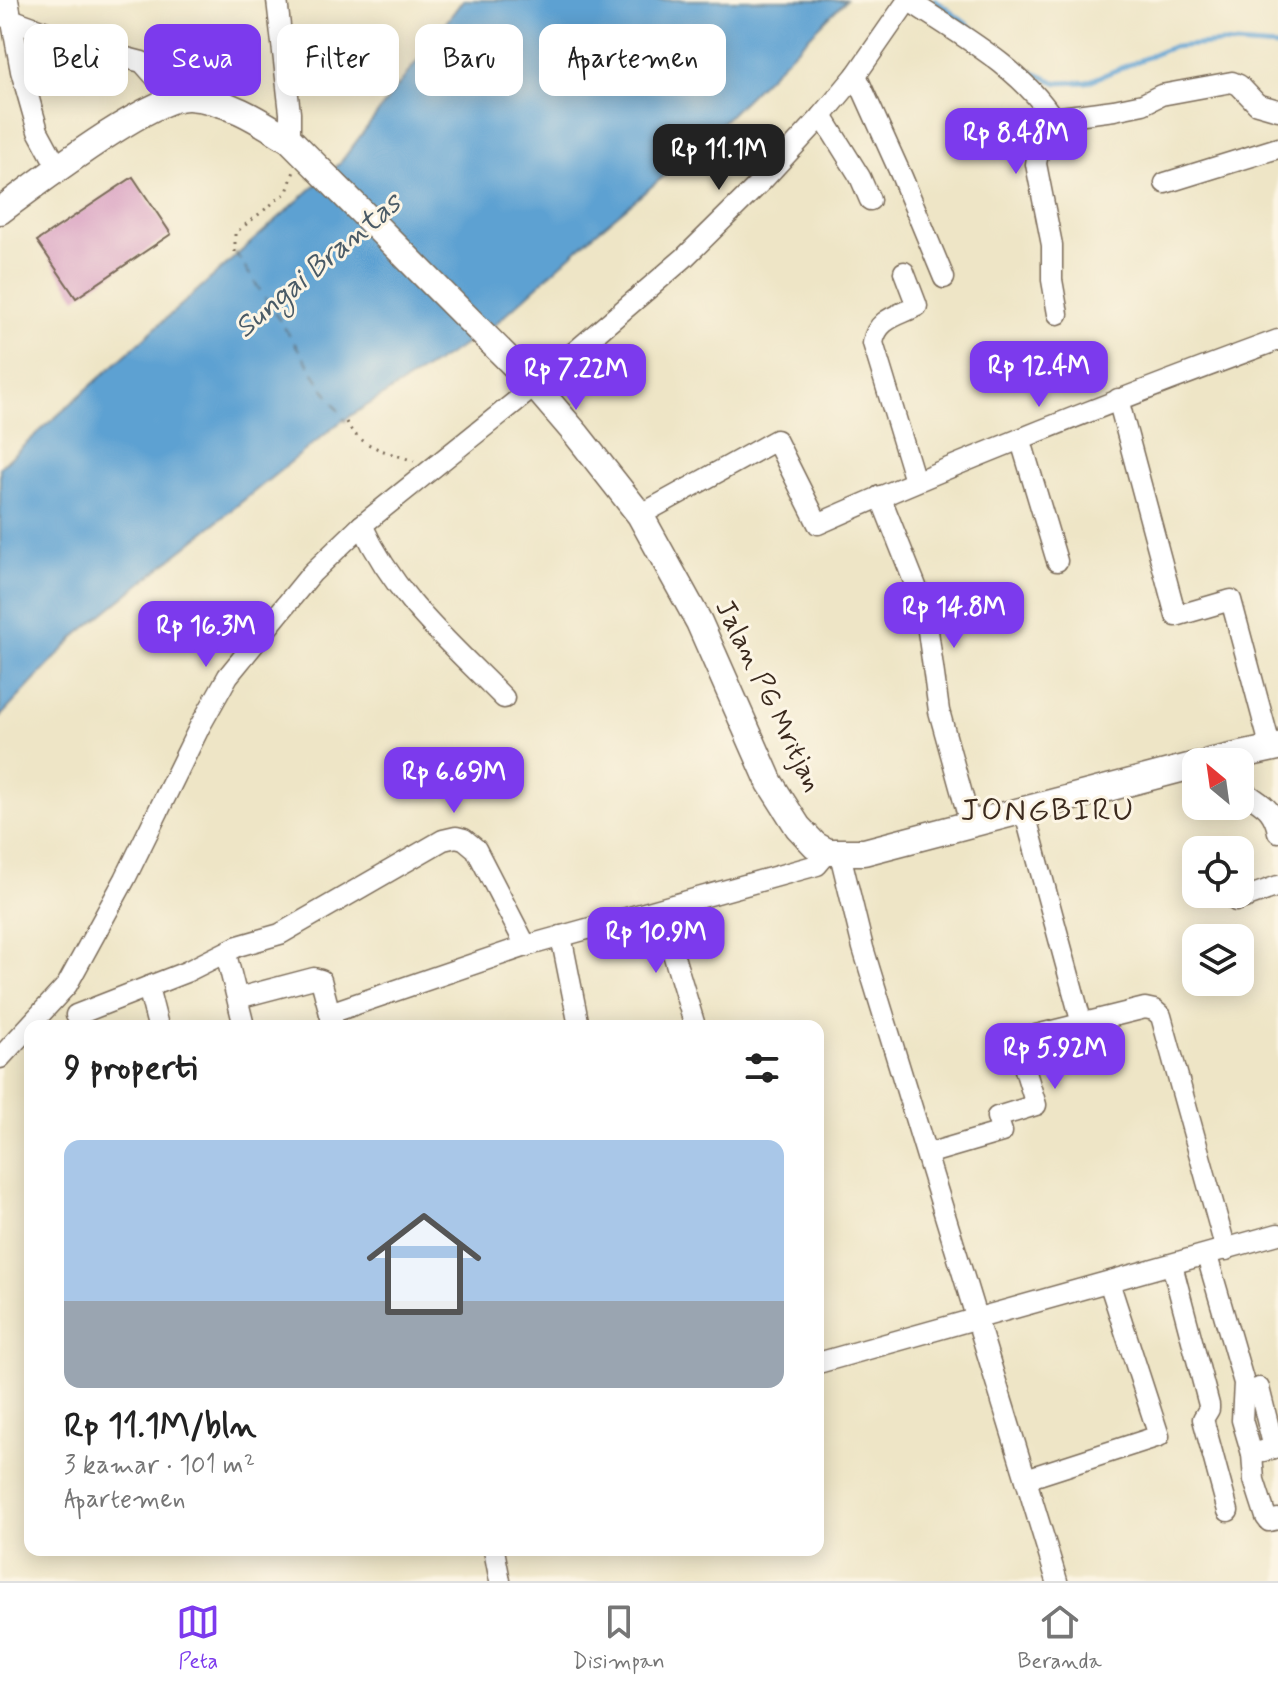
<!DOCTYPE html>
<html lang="id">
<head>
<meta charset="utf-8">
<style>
	body { margin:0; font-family:Mynerve,sans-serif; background:#f2f2f2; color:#222; height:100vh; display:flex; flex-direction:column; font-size:30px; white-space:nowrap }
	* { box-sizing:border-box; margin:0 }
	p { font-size:26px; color:#767676 }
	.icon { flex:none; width:44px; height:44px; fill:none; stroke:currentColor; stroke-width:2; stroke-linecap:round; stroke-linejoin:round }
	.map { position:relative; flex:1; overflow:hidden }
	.panel { position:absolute; left:24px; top:1020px; width:800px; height:536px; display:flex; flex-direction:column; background:#fff; border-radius:16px; box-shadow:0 4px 20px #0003 }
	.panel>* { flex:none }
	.hud { position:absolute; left:24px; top:24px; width:800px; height:72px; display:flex; gap:16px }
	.needle { width:52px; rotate:331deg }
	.fabs { position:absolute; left:1182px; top:748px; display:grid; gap:16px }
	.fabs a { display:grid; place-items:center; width:72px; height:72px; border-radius:16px; background:#fff; box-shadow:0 4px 20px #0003; font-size:40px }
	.price { position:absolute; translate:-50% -68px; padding:0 18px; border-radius:16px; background:#7c3aed; color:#fff; font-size:26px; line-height:52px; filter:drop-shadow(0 2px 4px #0008) }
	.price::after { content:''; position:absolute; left:50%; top:48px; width:24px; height:18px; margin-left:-12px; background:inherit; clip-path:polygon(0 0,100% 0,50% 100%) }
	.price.selected { background:#222; color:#fff }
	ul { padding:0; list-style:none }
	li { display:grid; align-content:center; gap:16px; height:424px; padding:0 40px }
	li+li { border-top:2px solid #e0e0e0 }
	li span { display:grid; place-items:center; height:248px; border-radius:16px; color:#555 }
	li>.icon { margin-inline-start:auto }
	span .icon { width:144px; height:144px; fill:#fffc; stroke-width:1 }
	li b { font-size:34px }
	h2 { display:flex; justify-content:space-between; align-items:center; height:96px; padding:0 40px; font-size:34px }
	.tag { padding:0 28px; border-radius:16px; background:#fff; box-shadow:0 4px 20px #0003; font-size:28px; line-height:72px }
	.tag.selected { background:#7c3aed; color:#fff }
	.menu { display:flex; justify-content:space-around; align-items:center; height:112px; border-top:2px solid #e0e0e0; background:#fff; font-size:22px; color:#767676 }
	.menu a { display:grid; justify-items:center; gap:4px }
	.menu .selected { color:#7c3aed }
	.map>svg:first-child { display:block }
	.water { fill:#5da1d2; stroke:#4c6678; stroke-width:2 }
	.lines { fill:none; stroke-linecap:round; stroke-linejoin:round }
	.stream { stroke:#5da1d2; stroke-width:5 }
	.ferry { stroke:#495a66; stroke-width:2; stroke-dasharray:10 8; stroke-linecap:butt }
	.building { fill:#d392bc }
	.minor-casing { stroke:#7a6b59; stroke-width:23 }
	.major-casing { stroke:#7a6b59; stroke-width:29 }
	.path { stroke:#7a6b59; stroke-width:3; stroke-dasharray:2 6; stroke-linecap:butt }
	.minor { stroke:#fff; stroke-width:20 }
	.major { stroke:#fff; stroke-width:26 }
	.labels { text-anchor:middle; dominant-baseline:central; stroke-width:6; stroke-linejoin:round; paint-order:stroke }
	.street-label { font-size:28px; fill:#3b2a1e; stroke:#fcf5e5 }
	.water-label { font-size:30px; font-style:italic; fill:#495a66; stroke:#fcf5e5 }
	.quarter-label { font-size:32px; letter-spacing:2px; fill:#3b2a1e; stroke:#fcf5e5 }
</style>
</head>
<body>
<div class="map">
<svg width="1278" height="1581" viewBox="0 0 1278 1581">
	<rect width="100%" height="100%" fill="#fcf5e5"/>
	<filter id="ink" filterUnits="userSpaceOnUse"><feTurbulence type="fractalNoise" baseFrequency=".0125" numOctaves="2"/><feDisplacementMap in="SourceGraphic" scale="16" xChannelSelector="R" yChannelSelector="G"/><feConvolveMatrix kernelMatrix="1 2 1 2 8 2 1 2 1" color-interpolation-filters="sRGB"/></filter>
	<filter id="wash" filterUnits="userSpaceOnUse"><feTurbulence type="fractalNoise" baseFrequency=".006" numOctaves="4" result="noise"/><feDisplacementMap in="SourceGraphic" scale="32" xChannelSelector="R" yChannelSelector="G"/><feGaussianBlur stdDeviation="1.8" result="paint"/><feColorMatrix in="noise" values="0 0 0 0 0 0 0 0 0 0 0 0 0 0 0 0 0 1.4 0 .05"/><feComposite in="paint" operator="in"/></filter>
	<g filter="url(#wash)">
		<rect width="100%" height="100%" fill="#eee5c6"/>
		<polygon class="water" points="463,0 846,0 686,158 593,235 490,329 339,423 77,635 0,717 0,467 340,163"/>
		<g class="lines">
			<polyline class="stream" points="935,0 1027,70 1058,83 1087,82 1172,47 1222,43 1278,47"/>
			<polyline class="ferry" points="235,252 346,422"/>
		</g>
		<g id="blocks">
			<polygon class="building" points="133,177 171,234 76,298 37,241"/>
		</g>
	</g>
	<g filter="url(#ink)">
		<use href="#blocks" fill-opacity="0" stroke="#7a6b59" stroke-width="2"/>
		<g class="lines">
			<defs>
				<g id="minor">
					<polyline points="8,0 21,71 38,131 58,168"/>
					<polyline points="277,0 290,113 290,140"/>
					<path d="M908 0C958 34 1019 66 1053 118 1054 135 1037 146 1036 164L1052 245V280L1058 314"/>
					<polyline points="0,15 99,51 142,62 173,97"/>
					<polyline points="856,75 902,177 944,278"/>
					<polyline points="822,116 860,177 870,200"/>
					<polyline points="1053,118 1114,110 1143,104 1161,95 1232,82 1239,85 1257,104 1278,110"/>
					<polyline points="1165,183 1278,148"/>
					<path d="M904 272 917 306C898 316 877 318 873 343L915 481"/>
					<polyline points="1118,399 1176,616 1231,600 1271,749"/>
					<polyline points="1021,441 1057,561"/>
					<polyline points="880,496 925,609 939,711 970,823"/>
					<path d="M640 515 776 440 818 524C969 457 1123 397 1278 340"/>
					<path d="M362 525C395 597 449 642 504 698"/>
					<path d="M1240 788C1259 804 1273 805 1278 832"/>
					<polyline points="1024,810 1082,1024"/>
					<polyline points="840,854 863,948 1057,1581"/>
					<polyline points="1236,901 1278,886"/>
					<polyline points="660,910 695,1026"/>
					<polyline points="561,936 579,1026"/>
					<polyline points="226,954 244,1026"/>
					<polyline points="148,987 158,1026"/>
					<polyline points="238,998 314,978 321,980 333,1025"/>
					<polyline points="330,1013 526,946"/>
					<polyline points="76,1015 186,972 238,946 280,934 443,840 456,837 464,839 476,849 526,946 817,865 828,852"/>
					<polyline points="0,1058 67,985 125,879 200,726 228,676 312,573 362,525 535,386 684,258 763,180 822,116 856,75 908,0"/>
					<polyline points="927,1154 1002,1132 997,1117 1036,1105 1016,1040 1145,1008 1154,1010 1161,1016 1226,1250"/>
					<polyline points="1207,1256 1244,1383 1242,1420 1252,1454"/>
					<polyline points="1172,1265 1209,1405 1209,1409 1203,1419 1228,1511"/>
					<polyline points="818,1363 1278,1234"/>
					<polyline points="1259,1388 1274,1448"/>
					<polyline points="1278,1447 1252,1454 1254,1480 1266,1517 1269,1521 1278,1519"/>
					<polyline points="1026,1479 1159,1436 1109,1282"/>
					<polyline points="494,1550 500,1581"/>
				</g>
				<g id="major">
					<path d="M0 211C34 186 151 95 189 97 226 99 260 121 290 140L535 386 577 435 640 515 699 622 770 783 798 827 815 845 828 852H864L1196 765"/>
					<polyline points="1209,762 1278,747"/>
				</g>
			</defs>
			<use href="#minor" class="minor-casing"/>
			<use href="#major" class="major-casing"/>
			<g class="path">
				<polyline points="235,252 235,233 287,192 294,171"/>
				<path d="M346 422C359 447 388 452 414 461"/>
			</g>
			<use href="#minor" class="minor"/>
			<use href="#major" class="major"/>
		</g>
	</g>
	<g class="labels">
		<g class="street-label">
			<text transform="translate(768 696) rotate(64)">Jalan PG Mritjan</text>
		</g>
		<g class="water-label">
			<text transform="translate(318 266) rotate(-40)">Sungai Brantas</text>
		</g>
		<g class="quarter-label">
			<text x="1048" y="811">JONGBIRU</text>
		</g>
	</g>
</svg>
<div class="fabs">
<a><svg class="needle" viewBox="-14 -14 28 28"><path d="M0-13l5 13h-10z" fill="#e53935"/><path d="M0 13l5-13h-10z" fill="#767676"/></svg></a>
<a><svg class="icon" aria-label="locate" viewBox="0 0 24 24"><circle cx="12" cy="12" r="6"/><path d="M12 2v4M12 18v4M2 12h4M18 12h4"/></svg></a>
<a><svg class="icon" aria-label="layers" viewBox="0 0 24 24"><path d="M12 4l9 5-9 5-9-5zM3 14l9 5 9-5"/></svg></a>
</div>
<b class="price" style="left:1016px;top:176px">Rp 8.48M</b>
<b class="price selected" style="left:719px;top:192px">Rp 11.1M</b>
<b class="price" style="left:1039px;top:409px">Rp 12.4M</b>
<b class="price" style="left:576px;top:412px">Rp 7.22M</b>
<b class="price" style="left:954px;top:650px">Rp 14.8M</b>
<b class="price" style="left:206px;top:669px">Rp 16.3M</b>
<b class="price" style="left:454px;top:815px">Rp 6.69M</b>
<b class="price" style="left:656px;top:975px">Rp 10.9M</b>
<b class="price" style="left:1055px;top:1091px">Rp 5.92M</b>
<div class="hud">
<a class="tag">Beli</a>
<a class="tag selected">Sewa</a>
<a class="tag">Filter</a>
<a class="tag">Baru</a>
<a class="tag">Apartemen</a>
</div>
<section class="panel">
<h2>9 properti<svg class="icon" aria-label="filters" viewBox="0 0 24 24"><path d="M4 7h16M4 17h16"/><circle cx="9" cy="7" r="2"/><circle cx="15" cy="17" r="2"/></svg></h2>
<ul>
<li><span style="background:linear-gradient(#a9c7e8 65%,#9aa5b1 0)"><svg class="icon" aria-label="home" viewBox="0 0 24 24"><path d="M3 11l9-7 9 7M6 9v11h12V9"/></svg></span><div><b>Rp 11.1M/bln</b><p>3 kamar · 101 m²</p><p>Apartemen</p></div></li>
</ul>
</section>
</div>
<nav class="menu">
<a class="selected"><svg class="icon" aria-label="map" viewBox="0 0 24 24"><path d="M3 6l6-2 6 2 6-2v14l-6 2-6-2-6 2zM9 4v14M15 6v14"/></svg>Peta</a>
<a><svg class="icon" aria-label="saved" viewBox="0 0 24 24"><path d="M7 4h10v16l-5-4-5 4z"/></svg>Disimpan</a>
<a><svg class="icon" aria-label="home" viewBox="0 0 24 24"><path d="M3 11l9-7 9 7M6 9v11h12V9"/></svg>Beranda</a>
</nav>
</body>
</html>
